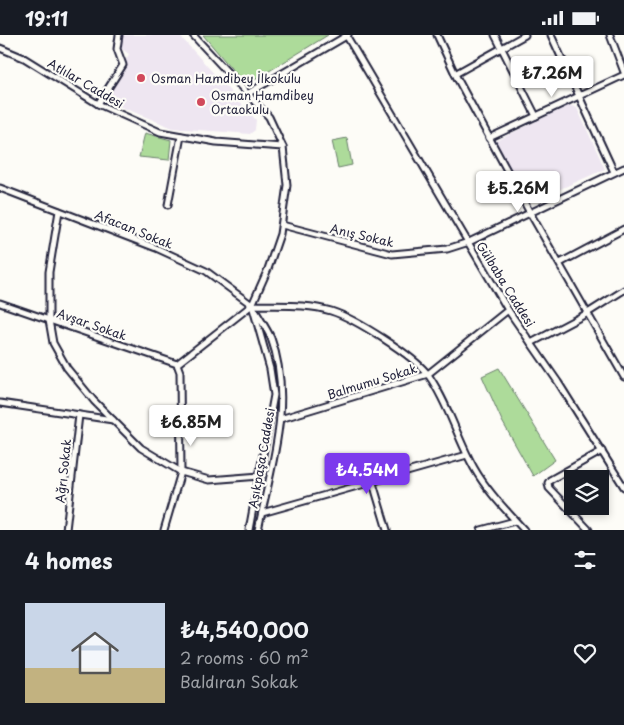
<!DOCTYPE html>
<html lang="en">
<head>
<meta charset="utf-8">
<style>
	body { margin:0; font-family:"Playpen Sans",sans-serif; background:#242831; color:#f1f3f6; height:100vh; display:flex; flex-direction:column; font-size:19px; white-space:nowrap }
	* { box-sizing:border-box; margin:0 }
	p { font-size:16px; color:#9ea1a6 }
	.icon { flex:none; width:28px; height:28px; fill:none; stroke:currentColor; stroke-width:2; stroke-linecap:round; stroke-linejoin:round }
	.map { position:relative; height:495px; overflow:hidden }
	.drawer { display:flex; flex-direction:column; background:#171b24; flex:1 }
	.drawer>* { flex:none }
	.tools { position:absolute; left:564px; top:435px; display:grid; gap:10px }
	.tools a { display:grid; place-items:center; width:45px; height:45px; border-radius:0px; background:#171b24; box-shadow:0 2px 8px #0003; font-size:25px }
	.price { position:absolute; translate:-50% -42px; padding:0 11px; border-radius:5px; background:#fff; color:#222; font-size:16px; line-height:32px; filter:drop-shadow(0 1px 2px #0008) }
	.price::after { content:''; position:absolute; left:50%; top:30px; width:15px; height:11px; margin-left:-8px; background:inherit; clip-path:polygon(0 0,100% 0,50% 100%) }
	.price.current { background:#7c3aed; color:#fff }
	ul { padding:0; list-style:none }
	li { display:flex; align-items:center; gap:15px; height:125px; padding:0 25px }
	li span { display:grid; place-items:center; flex:none; width:140px; height:100px; border-radius:0px; color:#555 }
	li>.icon { margin-inline-start:auto }
	span .icon { width:60px; height:60px; fill:#fffc; stroke-width:1 }
	li b { font-size:21px }
	h2 { display:flex; justify-content:space-between; align-items:center; height:60px; padding:0 25px; font-size:21px }
	.status { display:flex; justify-content:space-between; align-items:center; height:35px; padding:0 25px; background:#171b24; direction:ltr }
	.status svg { height:14px; fill:currentColor }
	.map>svg:first-child { display:block }
	.built { fill:#eee6f1 }
	.green { fill:#addb9a; stroke:#687e6a }
	.lines { fill:none; stroke-linecap:round; stroke-linejoin:round }
	.street-casing { stroke:#22223b; stroke-width:9 }
	.street { stroke:#fdfcf7; stroke-width:5 }
	.poi-dot { fill:#d1495b; stroke:#fdfcf7; stroke-width:2 }
	.labels { text-anchor:middle; dominant-baseline:central; stroke-width:4.5; stroke-linejoin:round; paint-order:stroke }
	.poi-label { font-size:12px; fill:#22223b; stroke:#fdfcf7; text-anchor:start }
	.street-label { font-size:12px; fill:#22223b; stroke:#fdfcf7 }
</style>
</head>
<body>
<div class="status"><b>19:11</b><svg viewBox="0 0 49 12"><path d="M0 12V9h3v3zM5 12V6h3v6zM10 12V3h3v9zM15 12V0h3v12zM26 1h20v11H26zM47 4h2v5h-2z"/></svg></div>
<div class="map">
<svg width="624" height="495" viewBox="0 0 624 495">
	<rect width="100%" height="100%" fill="#fdfcf7"/>
	<filter id="ink" filterUnits="userSpaceOnUse"><feTurbulence type="fractalNoise" baseFrequency=".02" numOctaves="2"/><feDisplacementMap in="SourceGraphic" scale="10" xChannelSelector="R" yChannelSelector="G"/><feConvolveMatrix kernelMatrix="1 2 1 2 8 2 1 2 1" color-interpolation-filters="sRGB"/></filter>
	<g filter="url(#ink)">
		<g class="built">
			<polygon points="121,0 179,0 256,85 255,95 250,99 173,93 104,65 129,19 119,12"/>
			<polygon points="569,70 577,73 605,134 529,168 496,106"/>
		</g>
		<g class="green">
			<polygon points="203,0 328,0 248,49 241,45"/>
			<polygon points="145,98 171,105 169,125 139,122"/>
			<polygon points="347,103 352,130 338,133 332,106"/>
			<polygon points="499,333 555,425 533,441 502,386 482,341"/>
		</g>
		<g class="lines">
			<defs>
				<g id="street">
					<polyline points="346,0 508,275 558,347 624,452"/>
					<polyline points="437,0 457,43 529,176 624,342"/>
					<polyline points="495,0 536,81"/>
					<polyline points="551,0 614,137"/>
					<polyline points="610,0 624,37"/>
					<polyline points="0,13 24,23 98,69 160,97 216,107 283,112"/>
					<polyline points="455,39 525,0"/>
					<polyline points="247,59 348,0"/>
					<polyline points="98,69 123,30 117,14 119,0"/>
					<polyline points="489,103 624,40"/>
					<polyline points="0,153 156,213 206,236 252,270"/>
					<polyline points="168,170 181,101"/>
					<polyline points="59,176 49,237 49,285 53,308 67,333 94,366 141,413 181,437 209,445 260,441"/>
					<polyline points="282,190 392,219 447,214 469,207 624,133"/>
					<polyline points="560,228 624,194"/>
					<polyline points="0,268 177,329 252,270 268,234 280,199 287,150 283,112 269,82 193,0"/>
					<path d="M252 270C277 271 306 268 331 276 354 283 415 321 429 341 449 370 457 403 474 433 487 456 506 475 524 495"/>
					<polyline points="531,308 586,279 624,255"/>
					<polyline points="0,368 113,385"/>
					<polyline points="280,384 428,339 508,275"/>
					<polyline points="373,448 387,495"/>
					<polyline points="262,478 467,420"/>
					<polyline points="66,495 79,380"/>
					<polyline points="164,495 181,437 180,337 177,329"/>
					<path d="M249 495 274 360 270 334 252 270C258 281 266 292 271 303 294 366 271 432 258 495"/>
					<polyline points="481,495 515,486"/>
					<polyline points="589,495 549,453 548,448 550,445 602,416"/>
				</g>
			</defs>
			<use href="#street" class="street-casing"/>
			<use href="#street" class="street"/>
		</g>
	</g>
	<g class="poi-dot">
		<circle cx="141" cy="43" r="5"/>
		<circle cx="201" cy="67" r="5"/>
	</g>
	<g class="labels">
		<g class="poi-label">
			<text x="151" y="43">Osman Hamdibey İlkokulu</text>
			<text x="211" y="60">Osman Hamdibey<tspan x="211" dy="14">Ortaokulu</tspan></text>
		</g>
		<g class="street-label">
			<text transform="translate(86 48) rotate(30)">Atlılar Caddesi</text>
			<text transform="translate(134 194) rotate(22)">Afacan Sokak</text>
			<text transform="translate(362 200) rotate(13)">Anış Sokak</text>
			<text transform="translate(506 249) rotate(58)">Gülbaba Caddesi</text>
			<text transform="translate(92 289) rotate(19)">Avşar Sokak</text>
			<text transform="translate(372 346) rotate(-17)">Balmumu Sokak</text>
			<text transform="translate(261 423) rotate(-80)">Aşıkpaşa Caddesi</text>
			<text transform="translate(63 436) rotate(-84)">Ağrı Sokak</text>
		</g>
	</g>
</svg>
<div class="tools">
<a><svg class="icon" aria-label="layers" viewBox="0 0 24 24"><path d="M12 4l9 5-9 5-9-5zM3 14l9 5 9-5"/></svg></a>
</div>
<b class="price" style="left:552px;top:63px">₺7.26M</b>
<b class="price" style="left:518px;top:178px">₺5.26M</b>
<b class="price" style="left:191px;top:412px">₺6.85M</b>
<b class="price current" style="left:367px;top:460px">₺4.54M</b>
</div>
<section class="drawer">
<h2>4 homes<svg class="icon" aria-label="filters" viewBox="0 0 24 24"><path d="M4 7h16M4 17h16"/><circle cx="9" cy="7" r="2"/><circle cx="15" cy="17" r="2"/></svg></h2>
<ul>
<li><span style="background:linear-gradient(#c9d6e8 65%,#c2b280 0)"><svg class="icon" aria-label="home" viewBox="0 0 24 24"><path d="M3 11l9-7 9 7M6 9v11h12V9"/></svg></span><div><b>₺4,540,000</b><p>2 rooms · 60 m²</p><p>Baldıran Sokak</p></div><svg class="icon" aria-label="heart" viewBox="0 0 24 24"><path d="M12 20l-8-8c-3-5 5-10 8-4 3-6 11-1 8 4z"/></svg></li>
</ul>
</section>
</body>
</html>
